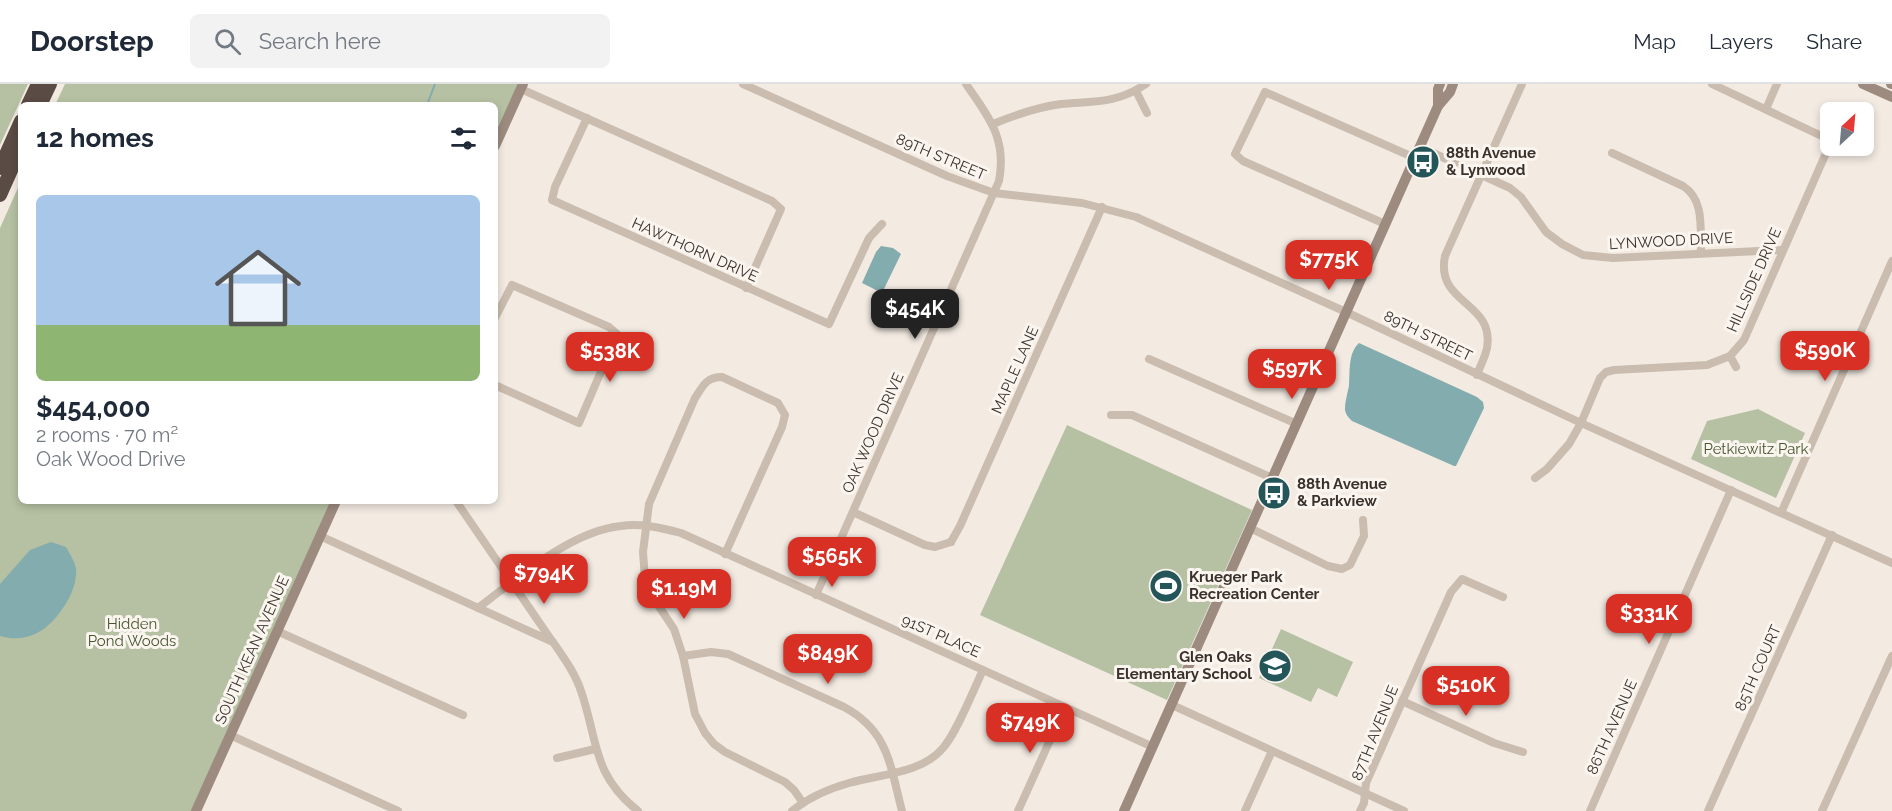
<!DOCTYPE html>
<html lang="en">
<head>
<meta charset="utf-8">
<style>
	body { margin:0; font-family:Raleway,sans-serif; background:#f2f2f3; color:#1f2937; height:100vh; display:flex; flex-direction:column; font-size:22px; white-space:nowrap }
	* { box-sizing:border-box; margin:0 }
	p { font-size:20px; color:#747a83 }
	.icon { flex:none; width:33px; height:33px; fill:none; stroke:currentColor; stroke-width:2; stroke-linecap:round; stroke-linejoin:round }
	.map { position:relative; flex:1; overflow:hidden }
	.side { position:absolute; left:18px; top:18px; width:480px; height:402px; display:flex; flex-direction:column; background:#fff; border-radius:9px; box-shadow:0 3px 9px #0003 }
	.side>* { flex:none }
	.needle { width:39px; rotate:26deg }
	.controls { position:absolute; left:1820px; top:18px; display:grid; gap:12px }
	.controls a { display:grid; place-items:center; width:54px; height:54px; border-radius:9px; background:#fff; box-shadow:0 3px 9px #0003; font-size:30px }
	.price { position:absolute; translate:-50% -51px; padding:0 14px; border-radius:12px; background:#d93025; color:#fff; font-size:20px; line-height:39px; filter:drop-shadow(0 2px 3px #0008) }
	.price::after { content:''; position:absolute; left:50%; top:36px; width:18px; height:14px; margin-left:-9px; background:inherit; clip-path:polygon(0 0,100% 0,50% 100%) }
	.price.on { background:#222; color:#fff }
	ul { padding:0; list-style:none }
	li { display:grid; align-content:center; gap:12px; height:318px; padding:0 18px }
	li span { display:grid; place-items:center; height:186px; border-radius:9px; color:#555 }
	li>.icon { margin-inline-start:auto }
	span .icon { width:108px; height:108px; fill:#fffc; stroke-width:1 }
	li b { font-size:26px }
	h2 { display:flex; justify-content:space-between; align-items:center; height:72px; padding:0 18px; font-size:26px }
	header { display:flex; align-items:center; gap:36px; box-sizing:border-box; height:84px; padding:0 30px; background:#fff; border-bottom:2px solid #e0e1e3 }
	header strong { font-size:28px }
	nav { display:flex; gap:33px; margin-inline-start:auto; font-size:21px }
	.search { width:420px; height:54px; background:#f2f2f3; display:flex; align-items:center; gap:15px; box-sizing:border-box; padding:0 21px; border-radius:9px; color:#747a83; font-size:22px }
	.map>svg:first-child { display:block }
	.green { fill:#b6c1a3 }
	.water { fill:#83acae }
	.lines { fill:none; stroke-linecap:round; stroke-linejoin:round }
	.stream { stroke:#83acae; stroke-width:2 }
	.street { stroke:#cabcae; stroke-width:8 }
	.secondary { stroke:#9e8b80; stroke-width:10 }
	.highway { stroke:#5a4b44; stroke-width:14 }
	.labels { text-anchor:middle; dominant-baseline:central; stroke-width:6; stroke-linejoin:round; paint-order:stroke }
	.poi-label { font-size:15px; font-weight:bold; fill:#3a312c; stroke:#faf5ef; text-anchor:start }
	.street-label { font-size:15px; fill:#3a312c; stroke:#faf5ef }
	.park-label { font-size:15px; fill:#485731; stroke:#faf5ef }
</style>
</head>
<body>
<header>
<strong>Doorstep</strong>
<div class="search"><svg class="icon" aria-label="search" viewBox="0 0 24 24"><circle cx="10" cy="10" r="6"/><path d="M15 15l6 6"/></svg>Search here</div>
<nav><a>Map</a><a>Layers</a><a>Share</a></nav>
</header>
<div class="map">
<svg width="1892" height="727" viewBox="0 0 1892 727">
	<rect width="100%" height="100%" fill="#f3ebe2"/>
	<g class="green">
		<polygon points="0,0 28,0 0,61"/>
		<polygon points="65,0 522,0 495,60 495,21 55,21"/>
		<polygon points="21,97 21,417 335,417 196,727 0,727 0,144"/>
		<polygon points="1758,325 1805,349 1776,414 1691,375 1707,337"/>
		<polygon points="1067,341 1252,426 1167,616 980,531"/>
		<polygon points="1281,545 1353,578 1337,613 1318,604 1311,618 1259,594"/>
	</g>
	<g class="water">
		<polygon points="881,162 893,164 901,170 882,209 862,199 876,168"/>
		<path d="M1359 259 1477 313 1483 318 1484 324 1456 382H1454L1352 337C1349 334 1345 330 1345 325 1345 317 1348 308 1349 301 1350 287 1348 269 1359 259Z"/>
		<path d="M51 458 66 463C70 470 74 477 76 484 77 495 73 507 68 516 53 542 32 561 0 552V500L30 466Z"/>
	</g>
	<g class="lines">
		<polyline class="stream" points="427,21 435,0"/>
		<g class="street">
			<polyline points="743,0 947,92 994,109 1082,119 1136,133 1346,228 1581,339 1892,479"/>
			<polyline points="1712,0 1830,56"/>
			<polyline points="521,5 772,117 781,125 746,204"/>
			<polyline points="1136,7 1147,29"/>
			<polyline points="1766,25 1777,0"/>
			<polyline points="587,34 555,103 552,116 829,240 869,154 882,140"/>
			<path d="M993 40C1015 31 1037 23 1061 20 1094 17 1116 20 1146 0"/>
			<polyline points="1420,63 1510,104 1521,113 1546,148 1562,160 1583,171 1613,174 1782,166"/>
			<path d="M1612 69 1683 102C1705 116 1700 145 1701 169"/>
			<polyline points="1385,140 1243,77 1235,70 1265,8 1415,74"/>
			<polyline points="495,234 512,201 609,243 617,250 579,339 495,301"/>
			<polyline points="1730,272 1736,283"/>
			<polyline points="1149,275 1297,340"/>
			<path d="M1477 291C1480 282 1485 274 1487 264 1495 217 1435 221 1445 172L1522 0"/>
			<polyline points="1111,331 1132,331 1272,394"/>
			<polyline points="1535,394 1547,385 1569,360 1581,339 1600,294 1606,288 1614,286 1707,281 1730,272 1744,256 1830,60"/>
			<polyline points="456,417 552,557"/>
			<polyline points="853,428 925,461 935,463 951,458"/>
			<polyline points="1781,429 1892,177"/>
			<polyline points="1250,444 1328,482 1342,485 1350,481 1364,452 1363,436"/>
			<path d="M320 452 553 558C564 574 575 589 581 607 598 656 592 691 638 727"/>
			<polyline points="951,458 960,442 1102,123"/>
			<path d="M725 470 782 343 785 331 778 319 722 293C706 293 703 302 695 314L649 420 643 468 645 495 652 512 674 545 683 572 695 630 705 649 714 660 725 668 785 698 794 706 803 719"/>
			<path d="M816 511 999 97C1007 54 989 34 966 0"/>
			<path d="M478 524C518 494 571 447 621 442 641 439 662 444 681 449L1153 663"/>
			<polyline points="277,547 463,631"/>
			<path d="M683 572 711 568 728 570 844 623C889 647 890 682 902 727"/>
			<polyline points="1402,617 1494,659 1523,668"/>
			<polyline points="1172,621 1404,727"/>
			<polyline points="230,651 398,727"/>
			<polyline points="557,674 595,665"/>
			<path d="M792 727C809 713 828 705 849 699 880 690 921 690 943 664 957 648 973 607 983 586"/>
			<polyline points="1018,727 1065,623"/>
			<polyline points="1245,727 1272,667"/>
			<polyline points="1360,727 1364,719 1366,699 1451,508 1462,495 1503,513"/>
			<polyline points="1590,727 1731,406"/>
			<polyline points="1708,727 1832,451"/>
			<polyline points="1822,727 1892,572"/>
		</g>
		<g class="secondary">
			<polyline points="1863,0 1892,13"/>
			<polyline points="1891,0 1892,0"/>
			<polyline points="1438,22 1438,5 1440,0"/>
			<polyline points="495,62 523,0"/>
			<polyline points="196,727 336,417"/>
			<polyline points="1124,727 1438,22 1450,8 1453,0"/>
		</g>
		<g class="highway">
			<polyline points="28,21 38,0"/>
			<polyline points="40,21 50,0"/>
			<polyline points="0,84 21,37"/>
			<polyline points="0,111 21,64"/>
		</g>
	</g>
	<defs>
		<symbol id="bus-disc" viewBox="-11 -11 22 22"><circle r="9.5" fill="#245559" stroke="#faf5ef"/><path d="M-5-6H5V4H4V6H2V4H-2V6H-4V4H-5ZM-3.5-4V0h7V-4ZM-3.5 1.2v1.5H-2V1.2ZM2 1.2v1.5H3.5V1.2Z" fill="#fff"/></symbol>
		<symbol id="stadium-disc" viewBox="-11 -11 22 22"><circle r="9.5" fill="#245559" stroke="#faf5ef"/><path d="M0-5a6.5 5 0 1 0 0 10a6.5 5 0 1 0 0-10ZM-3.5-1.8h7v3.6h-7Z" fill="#fff"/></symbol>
		<symbol id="school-disc" viewBox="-11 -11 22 22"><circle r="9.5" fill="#245559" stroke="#faf5ef"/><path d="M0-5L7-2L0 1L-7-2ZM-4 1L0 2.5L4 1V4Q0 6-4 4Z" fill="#fff"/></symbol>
	</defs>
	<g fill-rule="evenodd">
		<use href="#bus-disc" x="1404" y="59" width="38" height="38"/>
		<use href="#bus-disc" x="1255" y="390" width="38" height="38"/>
		<use href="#stadium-disc" x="1147" y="483" width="38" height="38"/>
		<use href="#school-disc" x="1256" y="563" width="38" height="38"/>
	</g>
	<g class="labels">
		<g class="poi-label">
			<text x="1446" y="69">88th Avenue<tspan x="1446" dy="17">&amp; Lynwood</tspan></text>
			<text x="1297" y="400">88th Avenue<tspan x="1297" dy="17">&amp; Parkview</tspan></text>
			<text x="1189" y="493">Krueger Park<tspan x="1189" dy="17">Recreation Center</tspan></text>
			<text x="1252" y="573" text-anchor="end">Glen Oaks<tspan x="1252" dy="17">Elementary School</tspan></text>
		</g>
		<g class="street-label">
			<text transform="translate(941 73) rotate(23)">89TH STREET</text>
			<text transform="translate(1671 157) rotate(-3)">LYNWOOD DRIVE</text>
			<text transform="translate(695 166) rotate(24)">HAWTHORN DRIVE</text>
			<text transform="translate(1754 196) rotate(-66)">HILLSIDE DRIVE</text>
			<text transform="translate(1428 252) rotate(26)">89TH STREET</text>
			<text transform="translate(1015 286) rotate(-66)">MAPLE LANE</text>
			<text transform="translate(873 349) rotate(-66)">OAK WOOD DRIVE</text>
			<text transform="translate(941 552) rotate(24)">91ST PLACE</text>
			<text transform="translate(252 566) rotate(-66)">SOUTH KEAN AVENUE</text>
			<text transform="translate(1758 584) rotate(-66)">85TH COURT</text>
			<text transform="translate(1612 643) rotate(-66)">86TH AVENUE</text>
			<text transform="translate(1375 649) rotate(-68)">87TH AVENUE</text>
		</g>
		<g class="park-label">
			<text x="1756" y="365">Petkiewitz Park</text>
			<text x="132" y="540">Hidden<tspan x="132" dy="17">Pond Woods</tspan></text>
		</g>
	</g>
</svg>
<div class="controls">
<a><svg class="needle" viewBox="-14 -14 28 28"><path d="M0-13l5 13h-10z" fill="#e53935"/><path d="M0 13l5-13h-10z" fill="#747a83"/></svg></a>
</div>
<b class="price" style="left:1329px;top:207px">$775K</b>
<b class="price on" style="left:915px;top:256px">$454K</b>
<b class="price" style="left:1825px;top:298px">$590K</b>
<b class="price" style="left:610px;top:299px">$538K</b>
<b class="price" style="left:1292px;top:316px">$597K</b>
<b class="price" style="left:832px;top:504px">$565K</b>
<b class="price" style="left:544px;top:521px">$794K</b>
<b class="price" style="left:684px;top:536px">$1.19M</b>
<b class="price" style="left:1649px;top:561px">$331K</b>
<b class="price" style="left:828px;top:601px">$849K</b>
<b class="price" style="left:1466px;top:633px">$510K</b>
<b class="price" style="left:1030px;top:670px">$749K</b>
<section class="side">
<h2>12 homes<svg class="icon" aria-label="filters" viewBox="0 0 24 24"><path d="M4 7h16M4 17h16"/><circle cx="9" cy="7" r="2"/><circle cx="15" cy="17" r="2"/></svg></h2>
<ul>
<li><span style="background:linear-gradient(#a9c7e8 70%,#8fb573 0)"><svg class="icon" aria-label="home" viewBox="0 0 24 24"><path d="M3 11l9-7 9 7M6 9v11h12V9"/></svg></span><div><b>$454,000</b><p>2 rooms · 70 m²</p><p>Oak Wood Drive</p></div></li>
</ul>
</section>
</div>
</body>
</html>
